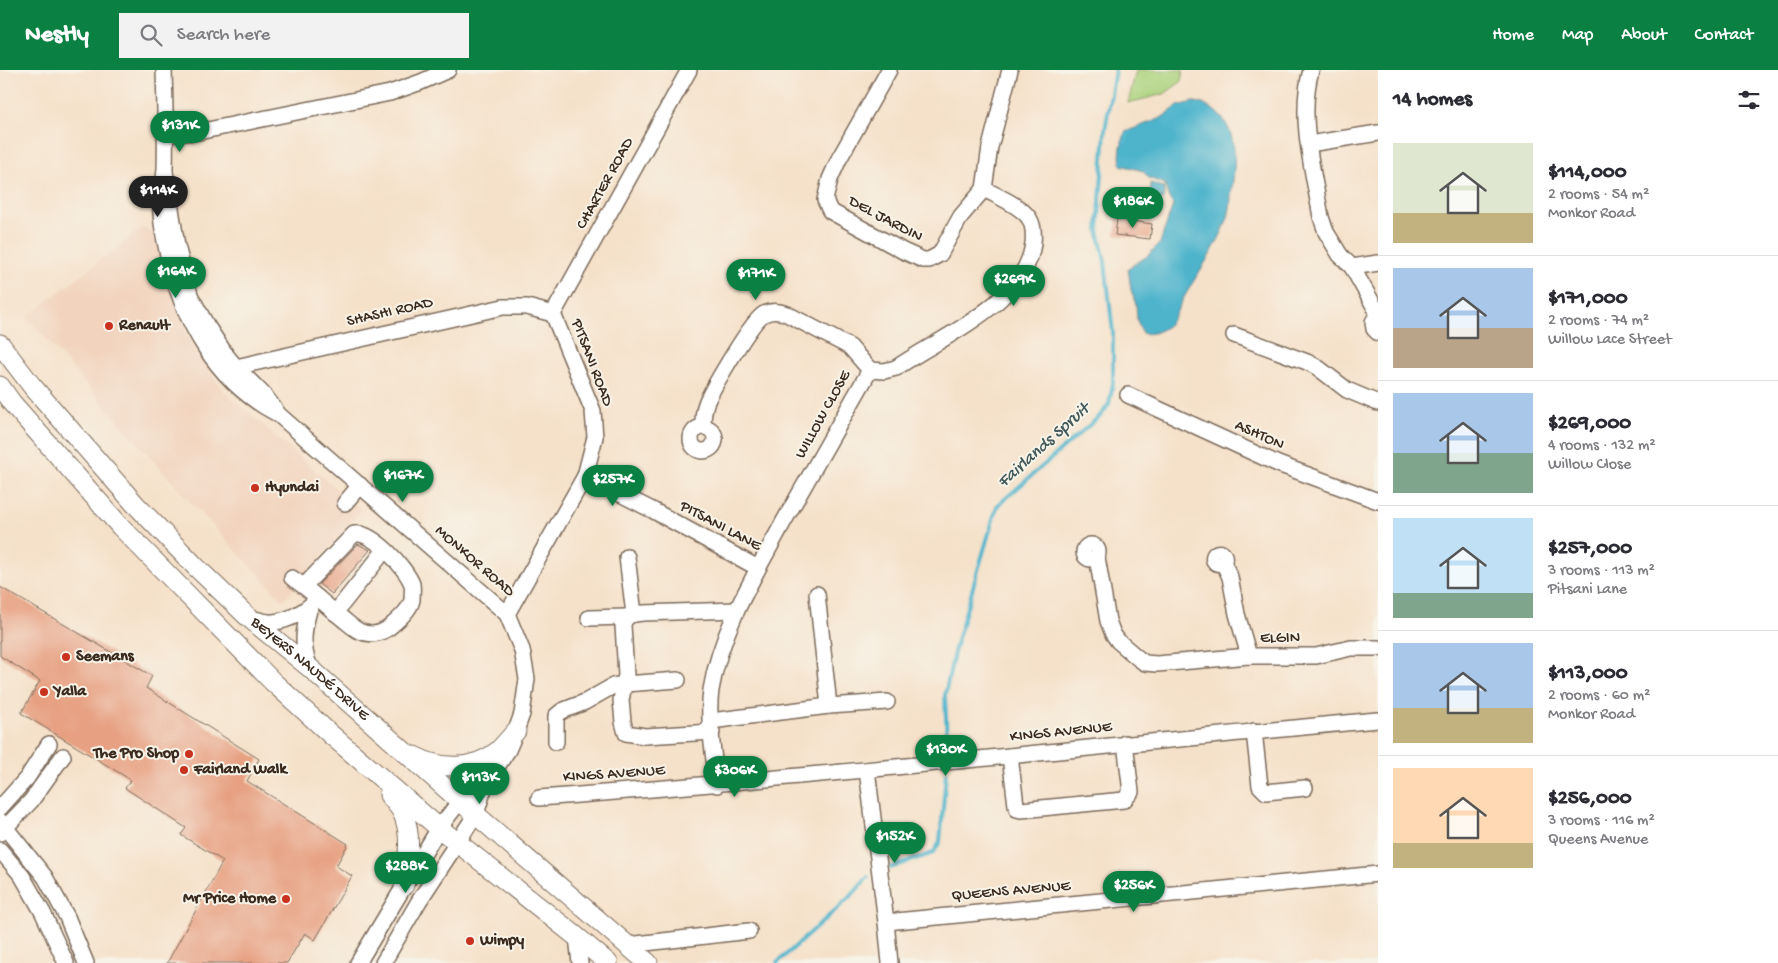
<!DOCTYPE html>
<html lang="en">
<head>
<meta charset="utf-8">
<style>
	body { margin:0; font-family:"Gochi Hand",sans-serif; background:#f2f2f3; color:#2b2b33; height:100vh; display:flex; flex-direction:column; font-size:19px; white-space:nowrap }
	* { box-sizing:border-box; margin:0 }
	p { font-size:16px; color:#7c7c81 }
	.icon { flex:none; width:28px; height:28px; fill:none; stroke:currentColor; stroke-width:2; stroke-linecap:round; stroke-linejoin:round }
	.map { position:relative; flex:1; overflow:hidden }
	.drawer { display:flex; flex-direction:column; background:#fff; width:400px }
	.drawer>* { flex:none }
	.price { position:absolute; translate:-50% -42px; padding:0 11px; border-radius:18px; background:#0b8043; color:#fff; font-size:16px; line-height:32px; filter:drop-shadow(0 1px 2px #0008) }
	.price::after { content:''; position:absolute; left:50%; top:30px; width:15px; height:11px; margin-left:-8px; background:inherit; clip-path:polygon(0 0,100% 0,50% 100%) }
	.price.selected { background:#222; color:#fff }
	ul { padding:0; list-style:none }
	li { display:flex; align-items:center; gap:15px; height:125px; padding:0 15px }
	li+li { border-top:1px solid #e1e1e2 }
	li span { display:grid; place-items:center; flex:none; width:140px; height:100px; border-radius:0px; color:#555 }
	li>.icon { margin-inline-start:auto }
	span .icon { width:60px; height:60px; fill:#fffc; stroke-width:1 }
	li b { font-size:21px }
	h2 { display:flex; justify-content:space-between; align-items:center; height:60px; padding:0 15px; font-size:21px }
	header { display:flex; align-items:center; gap:30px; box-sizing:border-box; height:70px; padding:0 25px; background:#0b8043; color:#fff }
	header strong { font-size:24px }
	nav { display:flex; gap:28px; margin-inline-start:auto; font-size:18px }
	.search { width:350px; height:45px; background:#f2f2f3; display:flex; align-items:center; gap:12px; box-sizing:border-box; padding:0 18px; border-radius:0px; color:#7c7c81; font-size:19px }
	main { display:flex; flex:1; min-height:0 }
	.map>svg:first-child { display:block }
	.built { fill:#f2d4be }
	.green { fill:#abd27c; stroke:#737e4d }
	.water { fill:#4eb4cc; stroke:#446f75 }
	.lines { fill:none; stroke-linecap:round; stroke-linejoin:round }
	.stream { stroke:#4eb4cc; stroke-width:4 }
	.building { fill:#e7a082 }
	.minor-casing { stroke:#7c6a5a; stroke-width:18 }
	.major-casing { stroke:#7c6a5a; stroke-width:21 }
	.minor { stroke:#fff; stroke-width:15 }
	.major { stroke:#fff; stroke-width:19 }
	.poi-dot { fill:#c8321e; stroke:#f7f3e8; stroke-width:2 }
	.labels { text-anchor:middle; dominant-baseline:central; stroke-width:4; stroke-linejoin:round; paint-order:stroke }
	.street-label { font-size:16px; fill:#3b2a1e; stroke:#f7f3e8 }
	.poi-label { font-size:16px; font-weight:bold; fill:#3b2a1e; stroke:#f7f3e8; text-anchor:start }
	.water-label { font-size:18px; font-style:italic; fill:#425a5b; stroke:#f7f3e8 }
</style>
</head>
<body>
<header>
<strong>Nestly</strong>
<div class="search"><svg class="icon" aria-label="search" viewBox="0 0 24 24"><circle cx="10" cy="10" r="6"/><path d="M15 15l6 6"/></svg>Search here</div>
<nav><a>Home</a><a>Map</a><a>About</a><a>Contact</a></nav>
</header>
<main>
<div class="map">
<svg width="1378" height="893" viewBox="0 0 1378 893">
	<rect width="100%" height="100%" fill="#f7f3e8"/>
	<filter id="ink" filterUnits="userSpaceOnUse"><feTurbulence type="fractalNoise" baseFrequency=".02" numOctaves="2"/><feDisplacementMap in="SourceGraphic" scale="10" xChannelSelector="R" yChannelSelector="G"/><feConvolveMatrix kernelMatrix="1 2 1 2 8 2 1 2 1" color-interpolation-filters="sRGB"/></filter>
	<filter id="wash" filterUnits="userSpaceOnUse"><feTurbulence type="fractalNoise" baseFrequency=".0096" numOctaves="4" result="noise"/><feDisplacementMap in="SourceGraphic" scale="20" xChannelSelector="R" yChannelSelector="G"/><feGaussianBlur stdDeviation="1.12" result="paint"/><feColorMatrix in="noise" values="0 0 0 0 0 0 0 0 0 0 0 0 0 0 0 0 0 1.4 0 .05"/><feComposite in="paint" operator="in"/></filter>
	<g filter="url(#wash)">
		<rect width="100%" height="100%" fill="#f5e1c9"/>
		<polygon class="built" points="143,157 162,167 186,262 222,320 361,440 283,531 183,424 27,247"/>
		<polygon class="green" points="1136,0 1183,0 1181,12 1164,24 1128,33"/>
		<g class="water">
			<path d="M1193 32C1201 32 1210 37 1216 42 1240 62 1235 97 1231 125 1231 132 1230 140 1228 147 1219 175 1200 199 1186 224 1181 232 1173 252 1166 257 1158 262 1151 265 1142 263L1137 250 1136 235 1131 220 1128 198 1146 187 1160 173 1173 135 1168 126 1165 114 1149 108 1143 101 1121 95C1119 84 1121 73 1125 62L1161 48 1178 36Z"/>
			<polygon points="1151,113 1164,118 1164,130 1159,130 1158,137 1149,136"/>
		</g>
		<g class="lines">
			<g class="stream">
				<polyline points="945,677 947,672 945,625 955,578 997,436 1102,344 1109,334 1113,313 1113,263 1105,192 1098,160 1105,60 1115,0"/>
				<polyline points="890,798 933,783 940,772 946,703"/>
				<polyline points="777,893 852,825 868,807"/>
			</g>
		</g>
		<g id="blocks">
			<g class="building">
				<polygon points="1117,149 1152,154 1150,169 1115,165"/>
				<polygon points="358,474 370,480 332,524 319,514"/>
				<polygon points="0,517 152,606 146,618 259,689 247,711 348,774 336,796 352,806 315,870 305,863 287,893 167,893 223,791 181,765 186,758 125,718 131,710 21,643 40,611 0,586"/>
			</g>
		</g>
	</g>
	<g filter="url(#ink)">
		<use href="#blocks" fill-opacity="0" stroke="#7c6a5a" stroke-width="1"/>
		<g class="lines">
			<defs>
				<g id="minor">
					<path d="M164 0C165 33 166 66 165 99 164 114 160 129 161 144 162 158 165 172 168 185 182 250 216 312 276 343"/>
					<polyline points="889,0 839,89 830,109 825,130 830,141 903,181 923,190 929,190 940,184 961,146 984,119"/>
					<path d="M1311 0C1298 47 1313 100 1321 147L1326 162 1340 185 1352 197 1378 243"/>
					<polyline points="166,64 198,62 390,23 421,12 448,0"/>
					<polyline points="1309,74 1378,63"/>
					<polyline points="165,102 177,176 190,225 207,256 226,285 236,297 265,326 279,345 507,544 522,580 527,609 522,644 516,661 508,680 485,715 476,744 419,831 383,893"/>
					<polyline points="984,119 990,77 1010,0"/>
					<polyline points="1352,197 1378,193"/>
					<polyline points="1378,243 1373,252 1374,259 1378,263"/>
					<polyline points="553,244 689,0"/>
					<polyline points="1234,265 1307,292 1317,297 1347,320 1378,333"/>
					<polyline points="236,297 503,237 527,237 553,244"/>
					<path d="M870 300 884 301 896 298C939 268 1027 232 1033 173 1034 164 1034 156 1029 148 1021 136 997 126 984 119"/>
					<polyline points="1128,325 1278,394 1378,431"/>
					<circle cx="703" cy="369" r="12"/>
					<path d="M703 357C703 348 703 340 707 331 714 316 752 250 764 244 772 240 779 241 787 244L850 277 870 300"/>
					<polyline points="585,406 654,441 758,498"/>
					<polyline points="345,433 360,415"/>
					<circle cx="1091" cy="482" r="7"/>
					<circle cx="1219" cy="488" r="5.5"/>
					<polyline points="627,487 634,544"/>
					<polyline points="1097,487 1108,551 1113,564 1118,571 1139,589 1145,593 1157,594 1249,586 1316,586 1351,578 1378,578"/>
					<polyline points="1223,492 1230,507 1237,544 1249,586"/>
					<path d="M292 508C311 520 326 536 343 549 348 553 353 558 359 561 370 566 382 564 391 556 398 550 410 540 412 530 412 526 413 518 412 514 406 498 372 460 354 464L304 516"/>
					<polyline points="817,524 829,636"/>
					<path d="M310 537C303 561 301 575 310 598"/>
					<polyline points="335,543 385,480"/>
					<polyline points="507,544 585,406 595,367 593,341 553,244"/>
					<path d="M250 548C257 549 266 553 273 552 290 551 307 540 318 528"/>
					<polyline points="589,548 626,547"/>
					<polyline points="711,651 829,636 887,632"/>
					<polyline points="1254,661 1260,716 1266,722 1305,718"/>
					<path d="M712 662 645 666 626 663 623 652 621 630 626 605 623 555C625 544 634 544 643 543L737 540"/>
					<polyline points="556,672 556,646 562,641 585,632 613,616 625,614 678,610"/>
					<polyline points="1010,686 1016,735 1017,739 1021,740 1124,730 1131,722 1125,673"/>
					<polyline points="867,700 886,852 890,893"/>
					<path d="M717 715C714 686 707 649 711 620 721 559 755 505 784 451 813 401 841 350 870 300"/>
					<path d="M539 728C819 707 1098 676 1378 650"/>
					<polyline points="0,738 27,708 49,674"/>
					<polyline points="0,751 45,807 67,847 86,893"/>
					<polyline points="0,763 31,731 63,686"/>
					<polyline points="0,780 22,806 43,843 66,893"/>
					<polyline points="886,852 1378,804"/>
					<polyline points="577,867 580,893"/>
					<polyline points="628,875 749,861"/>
					<polyline points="358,893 439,758 460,731 485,715"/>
				</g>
				<g id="major">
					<path id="s1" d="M0 274 32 316 135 434 197 498 248 547 310 598 460 731 648 893"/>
					<polyline points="0,316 12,333 120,456 273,612 329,663 439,758 577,867 608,893"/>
					<path d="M414 686C441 700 473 701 498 681 504 675 510 668 516 661"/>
					<path d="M389 725C394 731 400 737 403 744 413 766 407 792 404 815"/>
				</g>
			</defs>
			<use href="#minor" class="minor-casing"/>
			<use href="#major" class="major-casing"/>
			<use href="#minor" class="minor"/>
			<use href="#major" class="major"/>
		</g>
	</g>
	<g class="poi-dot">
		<circle cx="109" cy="256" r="5"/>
		<circle cx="255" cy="418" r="5"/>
		<circle cx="66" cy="587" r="5"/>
		<circle cx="44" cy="622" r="5"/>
		<circle cx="189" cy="684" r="5"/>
		<circle cx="184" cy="700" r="5"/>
		<circle cx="286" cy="829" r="5"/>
		<circle cx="470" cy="871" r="5"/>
	</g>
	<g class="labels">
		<g class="street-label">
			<text transform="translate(606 114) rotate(-61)">CHARTER ROAD</text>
			<text transform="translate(885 150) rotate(28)">DEL JARDIN</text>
			<text transform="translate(390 243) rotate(-13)">SHASHI ROAD</text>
			<text transform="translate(591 293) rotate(69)">PITSANI ROAD</text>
			<text transform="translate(824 345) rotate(-61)">WILLOW CLOSE</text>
			<text transform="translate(1259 366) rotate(24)">ASHTON</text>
			<text transform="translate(720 457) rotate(28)">PITSANI LANE</text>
			<text transform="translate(474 492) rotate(41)">MONKOR ROAD</text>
			<text x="1280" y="569">ELGIN</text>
			<text stroke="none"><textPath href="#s1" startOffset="450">BEYERS NAUDÉ DRIVE</textPath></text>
			<text transform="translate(1061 663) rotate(-6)">KINGS AVENUE</text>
			<text transform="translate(614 705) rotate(-4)">KINGS AVENUE</text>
			<text transform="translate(1011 822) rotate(-5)">QUEENS AVENUE</text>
		</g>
		<g class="poi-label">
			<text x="119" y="256">Renault</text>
			<text x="265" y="418">Hyundai</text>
			<text x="76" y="587">Seemans</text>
			<text x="54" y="622">Yalla</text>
			<text x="179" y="684" text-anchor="end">The Pro Shop</text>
			<text x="194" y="700">Fairland Walk</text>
			<text x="276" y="829" text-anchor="end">Mr Price Home</text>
			<text x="480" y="871">Wimpy</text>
		</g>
		<g class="water-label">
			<text transform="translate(1044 376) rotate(-42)">Fairlands Spruit</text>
		</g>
	</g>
</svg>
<b class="price" style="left:180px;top:83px">$131K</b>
<b class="price selected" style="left:158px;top:148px">$114K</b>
<b class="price" style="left:1133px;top:159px">$186K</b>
<b class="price" style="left:176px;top:229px">$164K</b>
<b class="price" style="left:756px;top:231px">$171K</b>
<b class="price" style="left:1014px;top:237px">$269K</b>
<b class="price" style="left:403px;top:433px">$167K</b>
<b class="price" style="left:613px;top:437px">$257K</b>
<b class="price" style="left:946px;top:707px">$130K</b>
<b class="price" style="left:735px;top:728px">$306K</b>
<b class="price" style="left:480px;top:735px">$113K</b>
<b class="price" style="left:895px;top:794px">$152K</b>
<b class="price" style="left:406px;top:824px">$288K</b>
<b class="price" style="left:1134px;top:843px">$256K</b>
</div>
<section class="drawer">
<h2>14 homes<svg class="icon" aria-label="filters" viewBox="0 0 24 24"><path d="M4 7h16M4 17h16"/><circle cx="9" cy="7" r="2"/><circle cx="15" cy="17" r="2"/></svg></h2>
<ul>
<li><span style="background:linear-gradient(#dfe7d0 70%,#c2b280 0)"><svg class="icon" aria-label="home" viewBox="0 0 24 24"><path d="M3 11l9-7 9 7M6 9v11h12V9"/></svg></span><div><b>$114,000</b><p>2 rooms · 54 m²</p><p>Monkor Road</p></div></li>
<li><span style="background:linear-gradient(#a9c7e8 60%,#b9a48a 0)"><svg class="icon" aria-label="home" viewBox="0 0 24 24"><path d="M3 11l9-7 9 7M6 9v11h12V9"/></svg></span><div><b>$171,000</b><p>2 rooms · 74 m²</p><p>Willow Lace Street</p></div></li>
<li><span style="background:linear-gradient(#a9c7e8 60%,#7fa58c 0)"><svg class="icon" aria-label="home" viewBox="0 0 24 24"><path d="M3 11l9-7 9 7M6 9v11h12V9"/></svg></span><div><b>$269,000</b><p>4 rooms · 132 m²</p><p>Willow Close</p></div></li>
<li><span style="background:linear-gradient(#bfe0f5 75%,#7fa58c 0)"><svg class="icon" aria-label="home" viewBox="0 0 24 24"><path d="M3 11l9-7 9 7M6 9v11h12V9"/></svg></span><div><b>$257,000</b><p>3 rooms · 113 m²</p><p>Pitsani Lane</p></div></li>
<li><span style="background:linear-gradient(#a9c7e8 65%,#c2b280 0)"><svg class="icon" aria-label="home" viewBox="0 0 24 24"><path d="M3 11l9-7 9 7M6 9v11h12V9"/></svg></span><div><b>$113,000</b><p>2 rooms · 60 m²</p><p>Monkor Road</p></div></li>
<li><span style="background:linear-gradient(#ffd9b3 75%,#c2b280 0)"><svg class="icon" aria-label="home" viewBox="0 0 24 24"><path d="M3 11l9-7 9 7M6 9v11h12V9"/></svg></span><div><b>$256,000</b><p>3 rooms · 116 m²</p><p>Queens Avenue</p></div></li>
</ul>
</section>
</main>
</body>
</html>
